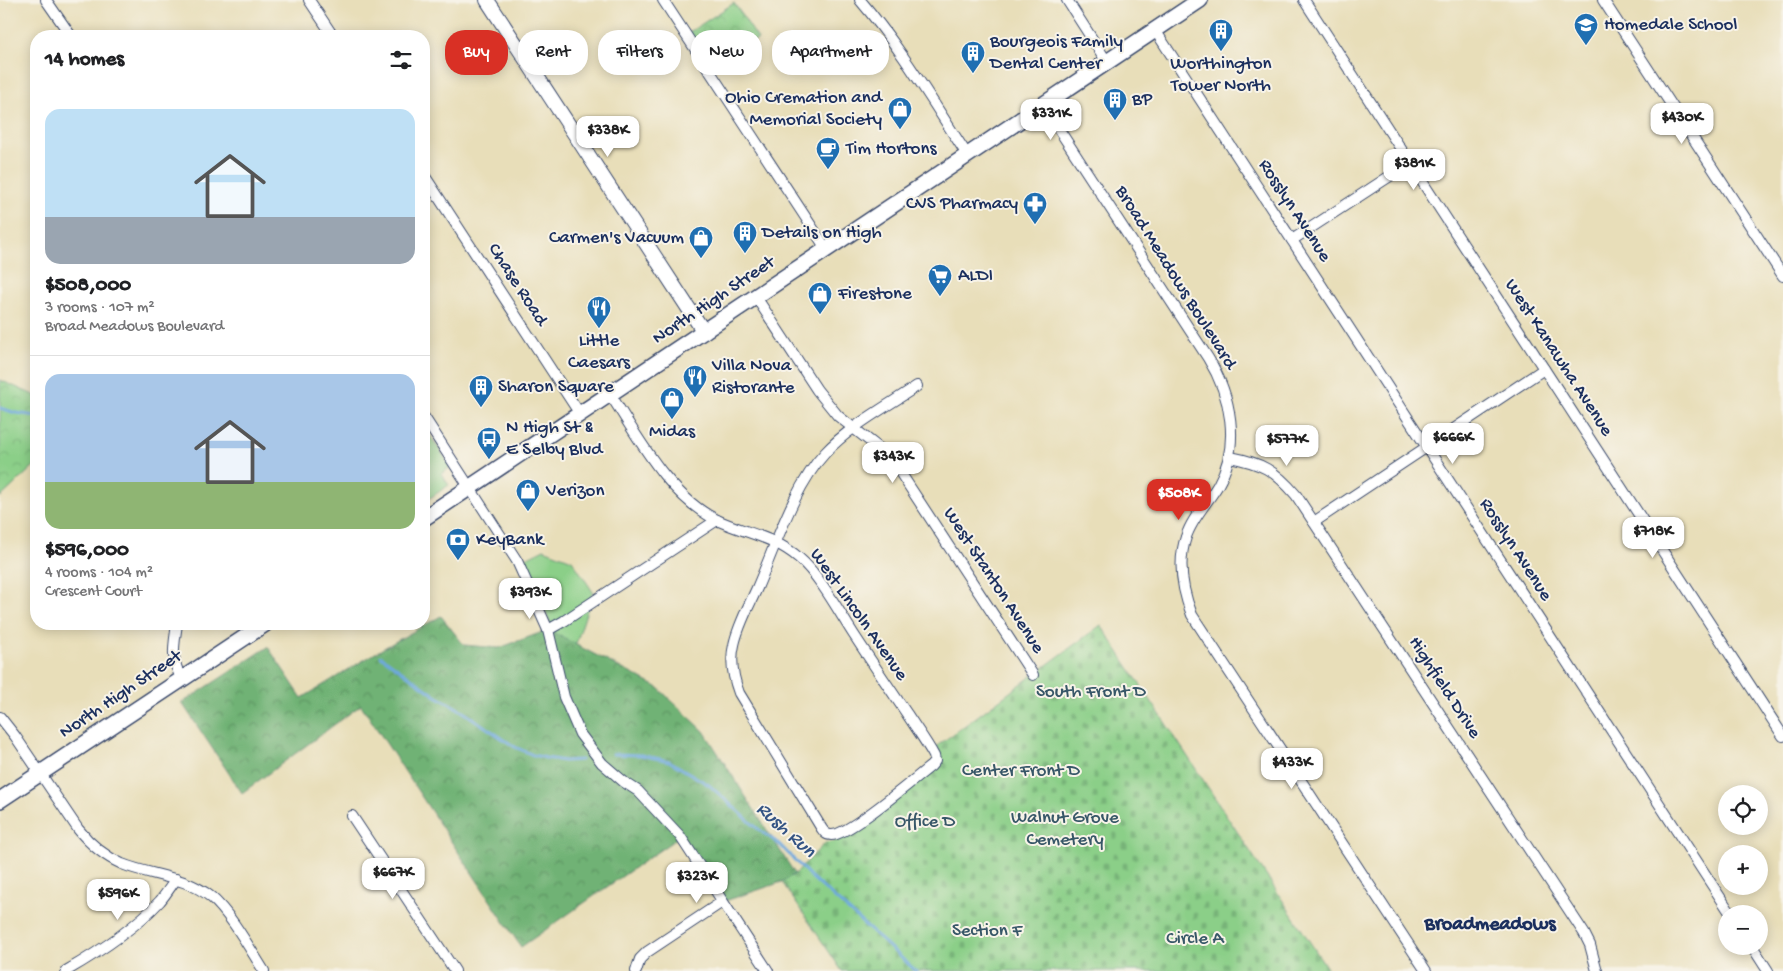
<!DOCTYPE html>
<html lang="en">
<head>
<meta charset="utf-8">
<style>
	body { margin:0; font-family:"Gochi Hand",sans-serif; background:#f6f6f6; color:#202124; height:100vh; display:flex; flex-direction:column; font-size:19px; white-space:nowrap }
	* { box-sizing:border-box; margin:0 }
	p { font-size:16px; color:#757577 }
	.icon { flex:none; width:28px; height:28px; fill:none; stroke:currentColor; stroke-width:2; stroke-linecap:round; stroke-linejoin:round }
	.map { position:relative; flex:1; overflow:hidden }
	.sheet { position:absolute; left:30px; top:30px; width:400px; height:600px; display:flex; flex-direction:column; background:#fff; border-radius:20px; box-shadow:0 2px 12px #0003 }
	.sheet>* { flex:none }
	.banner { position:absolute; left:445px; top:30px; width:475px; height:45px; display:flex; gap:10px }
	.tools { position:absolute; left:1718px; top:785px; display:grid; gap:10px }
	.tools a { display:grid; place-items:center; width:50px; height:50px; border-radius:50%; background:#fff; box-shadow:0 2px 12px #0003; font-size:25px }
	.price { position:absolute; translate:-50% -42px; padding:0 11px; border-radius:10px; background:#fff; color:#222; font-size:16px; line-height:32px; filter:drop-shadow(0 1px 2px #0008) }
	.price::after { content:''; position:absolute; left:50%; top:30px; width:15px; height:11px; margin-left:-8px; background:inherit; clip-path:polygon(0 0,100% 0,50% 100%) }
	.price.active { background:#d93025; color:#fff }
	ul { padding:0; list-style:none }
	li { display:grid; align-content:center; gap:10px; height:265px; padding:0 15px }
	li+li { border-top:1px solid #e0e0e0 }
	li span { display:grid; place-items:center; height:155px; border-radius:15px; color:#555 }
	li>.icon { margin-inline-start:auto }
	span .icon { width:90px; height:90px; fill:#fffc; stroke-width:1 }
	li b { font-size:21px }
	h2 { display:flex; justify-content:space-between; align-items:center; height:60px; padding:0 15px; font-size:21px }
	.tag { padding:0 18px; border-radius:20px; background:#fff; box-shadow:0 2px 12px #0003; font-size:18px; line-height:45px }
	.tag.active { background:#d93025; color:#fff }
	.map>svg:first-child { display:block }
	.grass { fill:#8bcf88; stroke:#537f73 }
	.forest { fill:url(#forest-crowns); stroke:#467069 }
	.cemetery { fill:url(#cemetery-stones); stroke:#537f73 }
	.park { fill:url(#park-crowns); stroke:#537f73 }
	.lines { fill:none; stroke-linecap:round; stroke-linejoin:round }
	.stream { stroke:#6ea9de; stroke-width:3 }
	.minor-casing { stroke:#3a496c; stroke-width:12 }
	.secondary-casing { stroke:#3a496c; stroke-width:16 }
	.primary-casing { stroke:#3a496c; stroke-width:18 }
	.minor { stroke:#fff; stroke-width:10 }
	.secondary { stroke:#fff; stroke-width:14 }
	.primary { stroke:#fff; stroke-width:15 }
	.labels { text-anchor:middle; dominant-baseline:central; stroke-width:4; stroke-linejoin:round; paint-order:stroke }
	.poi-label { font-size:19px; fill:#1b2f5e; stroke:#f7f3e8; text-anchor:start }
	.street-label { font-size:19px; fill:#1b2f5e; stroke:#f7f3e8 }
	.park-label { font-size:19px; fill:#375768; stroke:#f7f3e8 }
	.water-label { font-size:20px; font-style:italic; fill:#345484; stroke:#f7f3e8 }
	.neighbourhood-label { font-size:20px; font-weight:bold; fill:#1b2f5e; stroke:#f7f3e8 }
</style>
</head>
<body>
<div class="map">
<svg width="1783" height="971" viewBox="0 0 1783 971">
	<defs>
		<pattern id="forest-crowns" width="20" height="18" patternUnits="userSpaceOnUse" patternTransform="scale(1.25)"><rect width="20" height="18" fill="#70b274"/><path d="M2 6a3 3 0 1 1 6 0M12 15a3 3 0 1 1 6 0" fill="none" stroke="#5b9162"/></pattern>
		<pattern id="cemetery-stones" width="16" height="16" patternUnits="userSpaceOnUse" patternTransform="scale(1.25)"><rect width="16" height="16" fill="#8bcf88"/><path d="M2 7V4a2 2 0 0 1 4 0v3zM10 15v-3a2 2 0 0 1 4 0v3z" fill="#77b278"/></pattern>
		<pattern id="park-crowns" width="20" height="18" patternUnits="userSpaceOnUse" patternTransform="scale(1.25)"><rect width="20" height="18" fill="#8bcf88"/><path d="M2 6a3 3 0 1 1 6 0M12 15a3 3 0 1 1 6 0" fill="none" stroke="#77b278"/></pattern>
	</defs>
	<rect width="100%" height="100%" fill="#f7f3e8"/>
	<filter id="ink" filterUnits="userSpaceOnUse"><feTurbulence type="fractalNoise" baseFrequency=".02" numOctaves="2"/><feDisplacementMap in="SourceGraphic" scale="10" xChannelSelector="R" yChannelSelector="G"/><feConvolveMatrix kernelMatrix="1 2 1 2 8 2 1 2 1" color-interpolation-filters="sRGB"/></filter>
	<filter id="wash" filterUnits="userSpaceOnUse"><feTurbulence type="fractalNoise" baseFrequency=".0096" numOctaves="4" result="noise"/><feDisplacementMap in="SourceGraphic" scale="20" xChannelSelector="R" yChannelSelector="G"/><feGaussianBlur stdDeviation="1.12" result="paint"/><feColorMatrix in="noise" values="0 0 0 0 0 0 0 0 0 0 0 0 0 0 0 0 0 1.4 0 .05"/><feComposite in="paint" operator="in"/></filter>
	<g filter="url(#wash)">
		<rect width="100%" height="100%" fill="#e8deb9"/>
		<g class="grass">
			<polygon points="424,427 451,467 441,474 449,485 424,502"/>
			<polygon points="544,549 572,560 593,592 576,644 562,652 524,559"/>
		</g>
		<polygon class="forest" points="441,616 464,645 499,648 548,630 657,687 704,731 795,874 782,882 722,902 680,836 521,947 361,705 242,793 182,703 268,647 302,698 382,649"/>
		<polygon class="cemetery" points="1101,625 1329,971 842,971 782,882 795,874 825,843 836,841 937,767 942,757 937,746"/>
		<g class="park">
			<polygon points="734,3 758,39 712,69 688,33"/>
			<polygon points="0,380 36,396 36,464 1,497 0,496"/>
		</g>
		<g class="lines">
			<g class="stream">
				<polyline points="0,408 16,413 36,416"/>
				<polyline points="381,656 436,696 459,709 515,747 533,755 546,758 564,761 581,760"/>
				<polyline points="613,754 641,755 669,761 709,785 757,828 779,844 811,877 916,971"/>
			</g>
		</g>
	</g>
	<g filter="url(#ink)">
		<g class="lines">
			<defs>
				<g id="minor">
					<polyline points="46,0 71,36"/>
					<polyline points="309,0 333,36"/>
					<polyline points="663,0 827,250"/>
					<path d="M860 0C901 48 933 103 968 156"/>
					<polyline points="1067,0 1107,62"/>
					<polyline points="1304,0 1783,736"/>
					<polyline points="1603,0 1783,276"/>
					<polyline points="1155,30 1731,914"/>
					<polyline points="225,36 228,35"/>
					<path d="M1043 105 1208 358C1231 395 1241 445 1218 485 1208 502 1192 518 1186 537 1177 563 1182 589 1192 615L1426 971"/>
					<polyline points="424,175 580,414"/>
					<polyline points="1292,240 1410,163"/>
					<polyline points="756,297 817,390 838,416 884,452 896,466 1033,675"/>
					<path d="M610 394C638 437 669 497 717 520 745 533 775 537 799 558 821 577 840 614 856 638 873 664 890 689 907 714 916 728 926 741 934 756L935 761 931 766C914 779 848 836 831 835 826 835 824 832 822 829L739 693C733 677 730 661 734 645 738 625 749 606 757 588 775 547 794 486 825 453 850 426 886 407 917 386"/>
					<polyline points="424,417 517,561 548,630 564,697 580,734 602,763 624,782 638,791 680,836 768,971"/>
					<path d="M1230 457C1261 463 1275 470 1296 495L1584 933 1590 945 1597 971"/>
					<polyline points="1314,522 1544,369"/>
					<path d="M177 624C174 646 170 659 182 679"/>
					<polyline points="548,630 564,621 717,520"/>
					<path d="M0 717 15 736 78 829C90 844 104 856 122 864 152 876 185 876 211 897 230 913 250 949 264 971"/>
					<polyline points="352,816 455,971"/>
					<polyline points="1752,946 1768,971"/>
					<path d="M66 971C99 952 134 929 160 901 166 894 171 886 176 879"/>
					<polyline points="636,971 640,959 647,952 722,902"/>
				</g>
				<polyline id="secondary" points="487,0 704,332"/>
				<g id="primary">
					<polyline points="424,518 1200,0"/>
					<polyline points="0,800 265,624"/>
				</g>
			</defs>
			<use href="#minor" class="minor-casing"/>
			<use href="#secondary" class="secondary-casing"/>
			<use href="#primary" class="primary-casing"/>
			<use href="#minor" class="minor"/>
			<use href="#secondary" class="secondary"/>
			<use href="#primary" class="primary"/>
		</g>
	</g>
	<defs>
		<symbol id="school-pin" viewBox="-11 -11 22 30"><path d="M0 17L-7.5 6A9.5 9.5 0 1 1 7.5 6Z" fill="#1f6fb2" stroke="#f7f3e8"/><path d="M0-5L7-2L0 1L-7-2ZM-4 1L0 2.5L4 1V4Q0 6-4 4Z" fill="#fff"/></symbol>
		<symbol id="building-pin" viewBox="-11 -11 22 30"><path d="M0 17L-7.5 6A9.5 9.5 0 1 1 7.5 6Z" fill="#1f6fb2" stroke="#f7f3e8"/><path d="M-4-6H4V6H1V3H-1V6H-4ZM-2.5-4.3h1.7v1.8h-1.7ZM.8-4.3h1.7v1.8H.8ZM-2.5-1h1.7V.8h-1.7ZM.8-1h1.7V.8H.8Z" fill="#fff"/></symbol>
		<symbol id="shop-pin" viewBox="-11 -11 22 30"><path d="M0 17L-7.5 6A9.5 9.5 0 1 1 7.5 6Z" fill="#1f6fb2" stroke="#f7f3e8"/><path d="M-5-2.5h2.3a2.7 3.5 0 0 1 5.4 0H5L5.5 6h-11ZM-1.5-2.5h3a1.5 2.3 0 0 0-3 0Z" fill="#fff"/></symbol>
		<symbol id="cafe-pin" viewBox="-11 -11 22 30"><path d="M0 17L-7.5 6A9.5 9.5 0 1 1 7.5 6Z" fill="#1f6fb2" stroke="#f7f3e8"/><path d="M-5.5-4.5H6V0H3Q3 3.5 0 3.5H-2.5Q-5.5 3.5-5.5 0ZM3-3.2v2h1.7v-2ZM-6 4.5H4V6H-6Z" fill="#fff"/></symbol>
		<symbol id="pharmacy-pin" viewBox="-11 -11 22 30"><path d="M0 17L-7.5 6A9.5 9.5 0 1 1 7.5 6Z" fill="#1f6fb2" stroke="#f7f3e8"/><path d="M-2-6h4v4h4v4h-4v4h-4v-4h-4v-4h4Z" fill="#fff"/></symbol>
		<symbol id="supermarket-pin" viewBox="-11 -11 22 30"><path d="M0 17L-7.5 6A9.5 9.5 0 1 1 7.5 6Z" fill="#1f6fb2" stroke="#f7f3e8"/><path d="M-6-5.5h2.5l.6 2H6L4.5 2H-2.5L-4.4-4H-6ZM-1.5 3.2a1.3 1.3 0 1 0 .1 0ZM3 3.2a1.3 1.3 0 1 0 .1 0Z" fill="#fff"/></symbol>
		<symbol id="restaurant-pin" viewBox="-11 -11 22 30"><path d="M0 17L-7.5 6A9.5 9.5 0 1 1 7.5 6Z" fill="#1f6fb2" stroke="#f7f3e8"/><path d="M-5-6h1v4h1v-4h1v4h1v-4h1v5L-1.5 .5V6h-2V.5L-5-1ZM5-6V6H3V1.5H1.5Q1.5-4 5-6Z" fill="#fff"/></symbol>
		<symbol id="bus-pin" viewBox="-11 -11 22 30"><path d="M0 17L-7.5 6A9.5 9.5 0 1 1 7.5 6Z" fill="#1f6fb2" stroke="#f7f3e8"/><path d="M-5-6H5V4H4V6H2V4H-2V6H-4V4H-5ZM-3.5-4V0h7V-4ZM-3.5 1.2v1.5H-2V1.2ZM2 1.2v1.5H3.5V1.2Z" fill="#fff"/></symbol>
		<symbol id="bank-pin" viewBox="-11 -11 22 30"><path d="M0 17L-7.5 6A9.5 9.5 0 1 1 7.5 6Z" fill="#1f6fb2" stroke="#f7f3e8"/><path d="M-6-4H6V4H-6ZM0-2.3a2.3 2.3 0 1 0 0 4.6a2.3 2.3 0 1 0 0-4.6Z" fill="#fff"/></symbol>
	</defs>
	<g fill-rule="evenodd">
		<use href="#school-pin" x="1572" y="11" width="28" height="38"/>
		<use href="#building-pin" x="1207" y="17" width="28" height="38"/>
		<use href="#building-pin" x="959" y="39" width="28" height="38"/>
		<use href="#building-pin" x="1101" y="86" width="28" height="38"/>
		<use href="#shop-pin" x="886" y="95" width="28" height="38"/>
		<use href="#cafe-pin" x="814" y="135" width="28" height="38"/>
		<use href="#pharmacy-pin" x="1021" y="190" width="28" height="38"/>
		<use href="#building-pin" x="731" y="219" width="28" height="38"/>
		<use href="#shop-pin" x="687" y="224" width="28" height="38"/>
		<use href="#supermarket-pin" x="926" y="262" width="28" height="38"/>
		<use href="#shop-pin" x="806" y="280" width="28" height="38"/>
		<use href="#restaurant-pin" x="585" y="294" width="28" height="38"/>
		<use href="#restaurant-pin" x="681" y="363" width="28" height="38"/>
		<use href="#building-pin" x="467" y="373" width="28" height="38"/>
		<use href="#shop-pin" x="658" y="385" width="28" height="38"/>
		<use href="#bus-pin" x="475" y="425" width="28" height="38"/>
		<use href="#shop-pin" x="514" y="477" width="28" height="38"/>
		<use href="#bank-pin" x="444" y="526" width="28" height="38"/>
	</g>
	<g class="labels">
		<g class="poi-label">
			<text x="1604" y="25">Homedale School</text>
			<text x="990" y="42">Bourgeois Family<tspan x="990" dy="22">Dental Center</tspan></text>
			<text x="1221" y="64" text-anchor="middle">Worthington<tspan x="1221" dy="22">Tower North</tspan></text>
			<text x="882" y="98" text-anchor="end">Ohio Cremation and<tspan x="882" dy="22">Memorial Society</tspan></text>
			<text x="1132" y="100">BP</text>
			<text x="846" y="149">Tim Hortons</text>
			<text x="1018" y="204" text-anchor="end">CVS Pharmacy</text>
			<text x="762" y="233">Details on High</text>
			<text x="684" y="238" text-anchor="end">Carmen's Vacuum</text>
			<text x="958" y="276">ALDI</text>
			<text x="838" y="294">Firestone</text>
			<text x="599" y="341" text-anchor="middle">Little<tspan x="599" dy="22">Caesars</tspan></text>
			<text x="712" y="366">Villa Nova<tspan x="712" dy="22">Ristorante</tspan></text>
			<text x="498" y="387">Sharon Square</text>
			<text x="506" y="428">N High St &amp;<tspan x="506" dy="22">E Selby Blvd</tspan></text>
			<text x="672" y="432" text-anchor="middle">Midas</text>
			<text x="546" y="491">Verizon</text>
			<text x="476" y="540">KeyBank</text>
		</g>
		<g class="street-label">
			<text transform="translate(1294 211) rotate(57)">Rosslyn Avenue</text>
			<text transform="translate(1175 278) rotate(58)">Broad Meadows Boulevard</text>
			<text transform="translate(517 285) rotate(57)">Chase Road</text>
			<text transform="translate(714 301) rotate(-34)">North High Street</text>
			<text transform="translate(1558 358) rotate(57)">West Kanawha Avenue</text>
			<text transform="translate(1515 550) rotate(57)">Rosslyn Avenue</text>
			<text transform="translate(993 581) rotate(57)">West Stanton Avenue</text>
			<text transform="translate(858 615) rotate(55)">West Lincoln Avenue</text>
			<text transform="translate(1444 688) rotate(57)">Highfield Drive</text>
			<text transform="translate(121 695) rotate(-34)">North High Street</text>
		</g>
		<g class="park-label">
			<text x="1091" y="692">South Front D</text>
			<text x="1021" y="771">Center Front D</text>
			<text x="1065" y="818">Walnut Grove<tspan x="1065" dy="22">Cemetery</tspan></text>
			<text x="925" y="822">Office D</text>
			<text x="987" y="931">Section F</text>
			<text x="1195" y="939">Circle A</text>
		</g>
		<g class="water-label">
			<text transform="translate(785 831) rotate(42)">Rush Run</text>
		</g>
		<g class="neighbourhood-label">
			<text x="1490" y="925">Broadmeadows</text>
		</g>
	</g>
</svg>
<div class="tools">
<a><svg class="icon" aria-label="locate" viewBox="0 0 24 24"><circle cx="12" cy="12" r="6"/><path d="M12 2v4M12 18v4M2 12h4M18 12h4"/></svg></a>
<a>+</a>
<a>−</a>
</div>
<b class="price" style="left:1051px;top:141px">$331K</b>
<b class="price" style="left:1682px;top:145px">$430K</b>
<b class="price" style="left:608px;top:158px">$338K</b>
<b class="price" style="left:1414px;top:191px">$381K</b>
<b class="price" style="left:1453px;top:465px">$666K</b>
<b class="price" style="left:1287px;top:467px">$577K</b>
<b class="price" style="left:893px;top:484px">$343K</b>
<b class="price active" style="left:1179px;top:521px">$508K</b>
<b class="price" style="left:1653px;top:559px">$718K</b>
<b class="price" style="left:530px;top:620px">$393K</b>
<b class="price" style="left:1292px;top:790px">$433K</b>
<b class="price" style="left:393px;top:900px">$667K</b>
<b class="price" style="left:697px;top:904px">$323K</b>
<b class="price" style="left:118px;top:921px">$596K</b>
<div class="banner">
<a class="tag active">Buy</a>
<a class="tag">Rent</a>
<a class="tag">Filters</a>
<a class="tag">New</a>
<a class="tag">Apartment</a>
</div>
<section class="sheet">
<h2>14 homes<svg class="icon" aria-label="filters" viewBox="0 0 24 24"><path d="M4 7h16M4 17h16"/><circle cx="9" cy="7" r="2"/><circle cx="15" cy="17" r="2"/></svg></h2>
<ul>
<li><span style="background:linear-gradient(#bfe0f5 70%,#9aa5b1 0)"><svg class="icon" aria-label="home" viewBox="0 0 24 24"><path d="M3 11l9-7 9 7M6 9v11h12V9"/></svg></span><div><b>$508,000</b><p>3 rooms · 107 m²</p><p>Broad Meadows Boulevard</p></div></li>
<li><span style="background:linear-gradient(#a9c7e8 70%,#8fb573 0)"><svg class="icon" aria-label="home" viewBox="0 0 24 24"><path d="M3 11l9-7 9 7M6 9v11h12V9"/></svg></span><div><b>$596,000</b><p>4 rooms · 104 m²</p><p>Crescent Court</p></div></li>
</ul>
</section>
</div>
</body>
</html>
